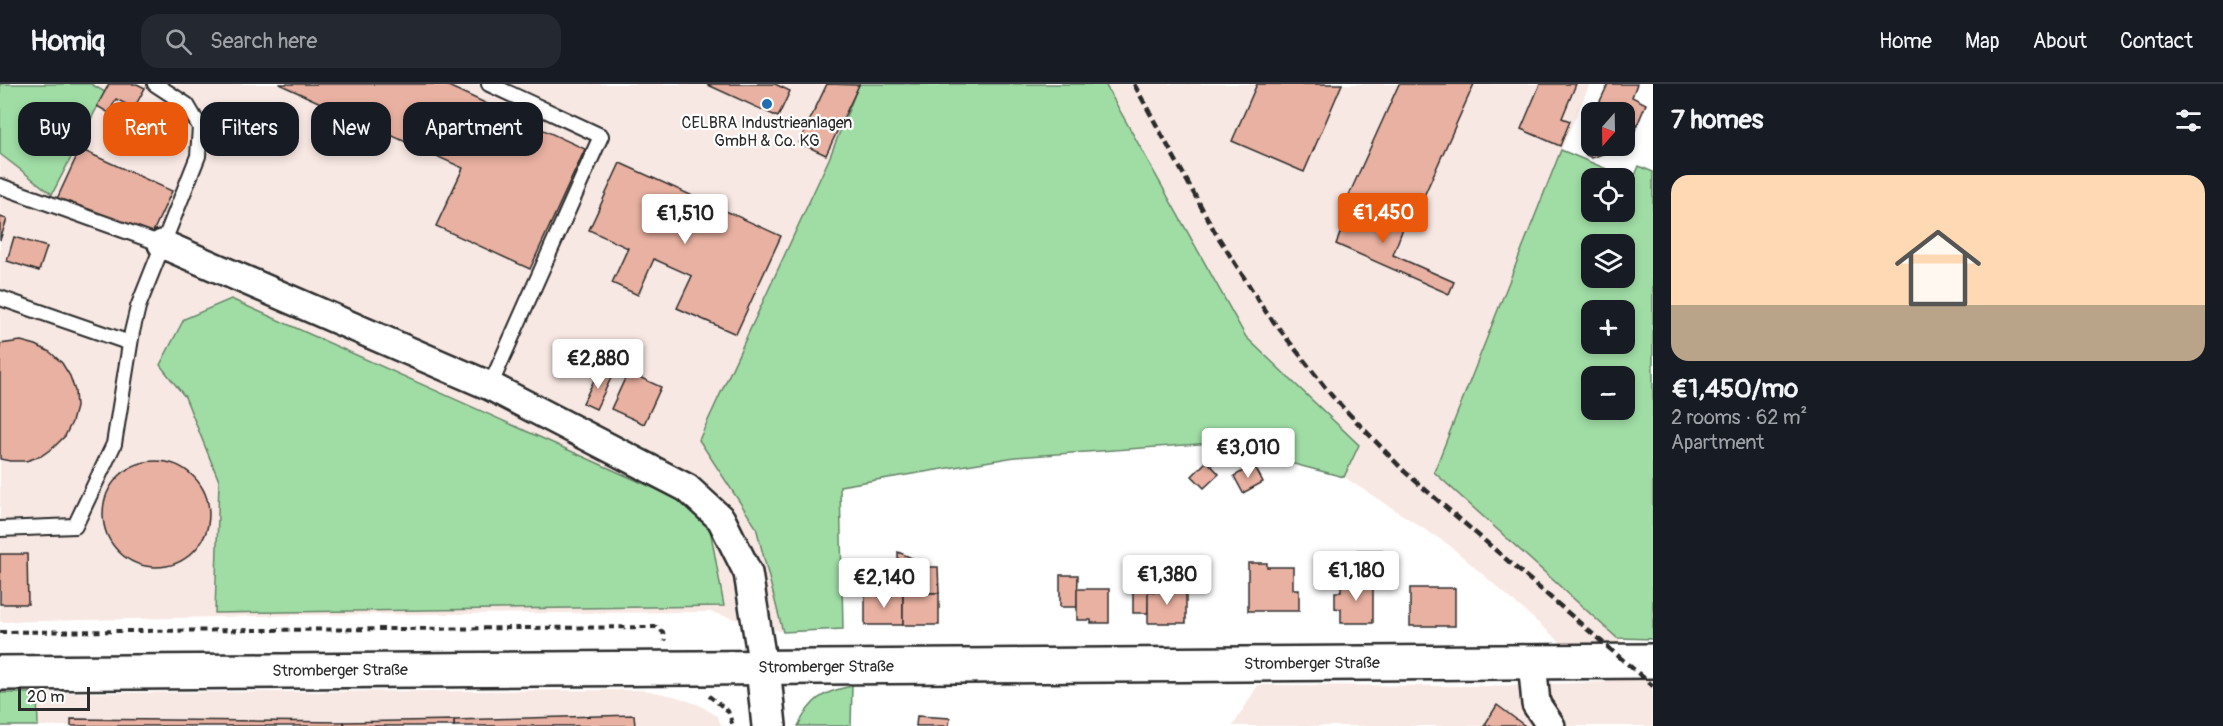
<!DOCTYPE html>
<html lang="en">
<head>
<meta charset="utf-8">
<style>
	body { margin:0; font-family:Pangolin,sans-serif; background:#242831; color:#f1f3f6; height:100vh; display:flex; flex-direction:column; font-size:22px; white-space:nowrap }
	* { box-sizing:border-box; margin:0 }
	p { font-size:20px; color:#9ea1a6 }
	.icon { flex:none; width:33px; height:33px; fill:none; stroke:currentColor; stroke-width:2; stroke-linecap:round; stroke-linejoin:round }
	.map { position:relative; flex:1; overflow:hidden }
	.details { display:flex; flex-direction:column; background:#171b24; width:570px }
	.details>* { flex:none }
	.guide { position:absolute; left:18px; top:18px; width:570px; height:54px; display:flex; gap:12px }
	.needle { width:39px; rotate:200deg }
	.fabs { position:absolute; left:1581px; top:18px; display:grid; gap:12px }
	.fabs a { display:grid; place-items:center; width:54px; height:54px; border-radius:12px; background:#171b24; box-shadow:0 3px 9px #0003; font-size:30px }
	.scale { position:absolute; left:18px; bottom:15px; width:72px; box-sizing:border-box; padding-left:6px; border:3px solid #2b2b2b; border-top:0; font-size:16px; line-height:21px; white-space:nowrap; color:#2b2b2b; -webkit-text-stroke:4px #fff; paint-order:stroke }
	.price { position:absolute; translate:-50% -51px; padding:0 14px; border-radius:6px; background:#fff; color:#222; font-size:20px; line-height:39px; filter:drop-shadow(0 2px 3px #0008) }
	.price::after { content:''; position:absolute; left:50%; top:36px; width:18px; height:14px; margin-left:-9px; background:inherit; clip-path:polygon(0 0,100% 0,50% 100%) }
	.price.active { background:#ea580c; color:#fff }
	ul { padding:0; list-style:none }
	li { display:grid; align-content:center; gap:12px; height:318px; padding:0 18px }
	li+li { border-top:2px solid #363941 }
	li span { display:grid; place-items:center; height:186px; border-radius:18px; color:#555 }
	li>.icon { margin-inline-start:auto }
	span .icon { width:108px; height:108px; fill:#fffc; stroke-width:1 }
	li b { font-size:26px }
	h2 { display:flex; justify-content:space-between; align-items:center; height:72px; padding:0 18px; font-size:26px }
	.chip { padding:0 21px; border-radius:18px; background:#171b24; box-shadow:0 3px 9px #0003; font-size:21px; line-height:54px }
	.chip.active { background:#ea580c; color:#fff }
	header { display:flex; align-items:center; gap:36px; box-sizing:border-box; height:84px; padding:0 30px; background:#171b24; border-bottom:2px solid #363941 }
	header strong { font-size:28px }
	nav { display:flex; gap:33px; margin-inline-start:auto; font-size:21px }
	.search { width:420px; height:54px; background:#242831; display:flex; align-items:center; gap:15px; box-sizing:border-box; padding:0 21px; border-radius:18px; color:#9ea1a6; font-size:22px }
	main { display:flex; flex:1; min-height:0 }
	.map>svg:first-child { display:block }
	.built { fill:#f8e8e3 }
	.green { fill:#a0dda5; stroke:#668468; stroke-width:1.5; fill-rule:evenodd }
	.building { fill:#e9b1a1; stroke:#2b2b2b; stroke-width:1.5 }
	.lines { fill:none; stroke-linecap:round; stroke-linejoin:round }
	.service-casing { stroke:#2b2b2b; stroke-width:18 }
	.minor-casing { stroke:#2b2b2b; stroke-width:32 }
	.tertiary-casing { stroke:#2b2b2b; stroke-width:38 }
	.secondary-casing { stroke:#2b2b2b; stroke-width:38 }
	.path { stroke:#2b2b2b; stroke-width:4; stroke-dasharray:6 4.5; stroke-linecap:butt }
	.service { stroke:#fff; stroke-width:14 }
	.minor { stroke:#fff; stroke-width:27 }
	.tertiary { stroke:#fff; stroke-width:33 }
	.secondary { stroke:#fff; stroke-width:33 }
	.rail { stroke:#2b2b2b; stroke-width:4.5; stroke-dasharray:9 4.5; stroke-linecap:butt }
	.poi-dot { fill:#1f6fb2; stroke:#fff; stroke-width:2 }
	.labels { text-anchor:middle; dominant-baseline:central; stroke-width:4.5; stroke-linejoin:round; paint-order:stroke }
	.poi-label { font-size:16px; fill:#2b2b2b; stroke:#fff }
	.street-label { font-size:16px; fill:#2b2b2b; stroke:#fff }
</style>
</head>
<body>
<header>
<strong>Homiq</strong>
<div class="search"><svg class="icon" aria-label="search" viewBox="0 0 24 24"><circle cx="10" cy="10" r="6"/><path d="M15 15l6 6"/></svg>Search here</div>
<nav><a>Home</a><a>Map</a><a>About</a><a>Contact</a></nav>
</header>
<main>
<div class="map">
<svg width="1653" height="642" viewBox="0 0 1653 642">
	<rect width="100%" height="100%" fill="#fff"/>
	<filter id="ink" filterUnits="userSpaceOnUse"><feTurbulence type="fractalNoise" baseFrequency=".0167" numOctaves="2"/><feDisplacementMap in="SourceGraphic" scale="12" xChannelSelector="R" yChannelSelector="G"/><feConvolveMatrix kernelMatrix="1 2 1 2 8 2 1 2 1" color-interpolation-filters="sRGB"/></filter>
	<g filter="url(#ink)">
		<g class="built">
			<polygon points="0,0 1590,0 1561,66 1434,388 1653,586 1653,642 1233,642 1258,601 1487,602 1606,598 1449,461 1344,393 1359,360 1246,253 699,356 756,443 783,548 710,528 307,531 0,538"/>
			<polygon points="644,606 674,612 699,621 717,632 722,642 38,642 37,609"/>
		</g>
		<g class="green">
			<polygon points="0,0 91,0 105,8 52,110 0,70"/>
			<polygon points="859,0 1105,0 1246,253 1359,361 1344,393 1213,359 1015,373 840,402 843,545 783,548 756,443 699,356 829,75"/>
			<path d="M1561 66 1633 96 1639 82 1653 88V555L1617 554 1434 388ZM1624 94V128H1592V94ZM1592 160H1624V194H1592ZM1624 226V260H1592V226ZM1624 292V326H1592V292Z"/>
			<polygon points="231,215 707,428 724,522 215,529 219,397 185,313 160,281 184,235"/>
			<path d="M852 602 851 642H798C811 615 822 608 852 602Z"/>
			<polygon points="0,609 37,609 38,642 0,642"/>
		</g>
		<g class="building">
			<polygon points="109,0 137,0 145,4 134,24 116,15 109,29 97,22"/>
			<polygon points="279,0 444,0 585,65 530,185 436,142 463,84"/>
			<polygon points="706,0 775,0 790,7 778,33"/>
			<polygon points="827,0 859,1 826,71 799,59"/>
			<polygon points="1257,0 1342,0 1304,88 1232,57"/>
			<polygon points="1399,0 1474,0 1411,141 1348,113"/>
			<polygon points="1540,0 1576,0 1562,34 1570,37 1560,62 1521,45"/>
			<polygon points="1608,0 1637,0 1632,13 1646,20 1628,63 1624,61 1624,28 1595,28"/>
			<polygon points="1591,41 1592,62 1602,62 1605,69 1592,74 1586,71 1582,64"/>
			<polygon points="80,65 172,107 151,152 56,117"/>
			<polygon points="620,79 781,152 736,250 677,224 692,192 654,175 638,211 612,199 628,164 589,146"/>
			<polygon points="1353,116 1405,139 1393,171 1454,198 1449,210 1336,160"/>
			<polygon points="0,133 7,135 0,156"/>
			<polygon points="14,153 47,163 39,187 7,177"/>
			<polygon points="21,257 36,261 50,268 62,279 70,292 75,307 76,323 72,338 65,352 54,363 41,372 26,377 10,377 0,375 0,260"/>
			<polygon points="599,286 612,292 596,325 583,319"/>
			<polygon points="628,288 661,303 644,340 611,325"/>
			<polygon points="1207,377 1219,390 1204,404 1192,392"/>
			<circle cx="156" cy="430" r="53"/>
			<polygon points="1254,381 1263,398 1243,409 1234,392"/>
			<polygon points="1357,466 1381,466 1390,473 1390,498 1357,497"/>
			<polygon points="898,468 912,474 905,483 903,509 865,509 865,479 898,479"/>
			<polygon points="0,470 27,470 28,520 0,520"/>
			<polygon points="1248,479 1267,479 1267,483 1293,483 1293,505 1299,505 1299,527 1248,527"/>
			<polygon points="905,483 938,483 939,509 903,509"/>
			<polygon points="1060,491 1078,491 1077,523 1060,523"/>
			<polygon points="1133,497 1149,497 1148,529 1133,529"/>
			<polygon points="1341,497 1373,497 1373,539 1341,539 1341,525 1335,524 1335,508 1341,508"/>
			<polygon points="1159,503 1174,503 1175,508 1186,508 1186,539 1148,539 1148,507 1159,508"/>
			<rect x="1410" y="504" width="45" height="38"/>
			<polygon points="1077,505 1109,505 1109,539 1091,539 1091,536 1077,536"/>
			<rect x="865" y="509" width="38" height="32"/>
			<rect x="903" y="509" width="36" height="32"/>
			<polygon points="1497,621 1525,642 1484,642"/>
			<polygon points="634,631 635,642 454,642 454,636"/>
			<polygon points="917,632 950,634 949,642 916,642"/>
			<polygon points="71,635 344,638 344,642 71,642"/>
			<polygon points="454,636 454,642 345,642 344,638"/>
		</g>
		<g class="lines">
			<defs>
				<g id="service">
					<polyline points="489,0 601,52 490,302"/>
					<polyline points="0,102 162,160"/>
					<polyline points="0,214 130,259"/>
					<polyline points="0,445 75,442 114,360 132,248 138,223 198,72 200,43 187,21 155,0"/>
				</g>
				<g id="minor">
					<polyline points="162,160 490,302 687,404 721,435 748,489 763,583"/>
					<polyline points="1532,576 1536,620 1551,642"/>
				</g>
				<polyline id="tertiary" points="763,583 769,642"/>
				<g id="secondary">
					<path id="s1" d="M0 589 1653 577"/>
				</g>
			</defs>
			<use href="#service" class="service-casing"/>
			<use href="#minor" class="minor-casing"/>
			<use href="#tertiary" class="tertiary-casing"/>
			<use href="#secondary" class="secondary-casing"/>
			<g class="path">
				<polyline points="0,548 656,543 663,548 665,557"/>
				<polyline points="709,612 728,627 733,642"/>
			</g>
			<use href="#service" class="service"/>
			<use href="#minor" class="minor"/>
			<use href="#tertiary" class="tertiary"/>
			<use href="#secondary" class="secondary"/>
			<polyline class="rail" points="1134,0 1215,148 1266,228 1332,312 1405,388 1653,602"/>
		</g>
	</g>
	<circle class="poi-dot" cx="767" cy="20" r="6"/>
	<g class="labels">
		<g class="poi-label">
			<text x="767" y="39">CELBRA Industrieanlagen<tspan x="767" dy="18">GmbH &amp; Co. KG</tspan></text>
		</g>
		<g class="street-label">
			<text stroke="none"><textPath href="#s1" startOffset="1312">Stromberger Straße</textPath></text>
			<text stroke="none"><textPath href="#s1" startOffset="826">Stromberger Straße</textPath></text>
			<text stroke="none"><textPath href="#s1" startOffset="340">Stromberger Straße</textPath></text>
		</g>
	</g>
</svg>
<div class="fabs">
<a><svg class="needle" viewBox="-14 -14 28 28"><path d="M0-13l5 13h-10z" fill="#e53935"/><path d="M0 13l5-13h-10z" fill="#9ea1a6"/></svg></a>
<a><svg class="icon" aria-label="locate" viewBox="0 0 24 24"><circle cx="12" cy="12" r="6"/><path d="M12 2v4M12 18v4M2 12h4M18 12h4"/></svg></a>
<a><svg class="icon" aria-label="layers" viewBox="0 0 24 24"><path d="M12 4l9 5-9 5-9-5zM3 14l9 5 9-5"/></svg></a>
<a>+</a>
<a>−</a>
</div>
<div class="scale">20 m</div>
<b class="price active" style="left:1383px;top:160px">€1,450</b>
<b class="price" style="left:685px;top:161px">€1,510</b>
<b class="price" style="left:598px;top:306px">€2,880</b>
<b class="price" style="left:1248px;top:395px">€3,010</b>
<b class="price" style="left:1356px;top:518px">€1,180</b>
<b class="price" style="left:1167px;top:522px">€1,380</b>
<b class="price" style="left:884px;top:525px">€2,140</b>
<div class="guide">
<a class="chip">Buy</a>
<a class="chip active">Rent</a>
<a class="chip">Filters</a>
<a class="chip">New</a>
<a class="chip">Apartment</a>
</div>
</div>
<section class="details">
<h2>7 homes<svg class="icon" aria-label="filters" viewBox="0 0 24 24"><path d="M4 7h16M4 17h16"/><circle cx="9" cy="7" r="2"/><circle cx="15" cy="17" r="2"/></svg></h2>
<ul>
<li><span style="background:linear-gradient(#ffd9b3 70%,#b9a48a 0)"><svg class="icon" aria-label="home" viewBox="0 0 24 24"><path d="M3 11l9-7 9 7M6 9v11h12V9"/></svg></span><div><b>€1,450/mo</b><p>2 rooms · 62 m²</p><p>Apartment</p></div></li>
</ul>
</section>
</main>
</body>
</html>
